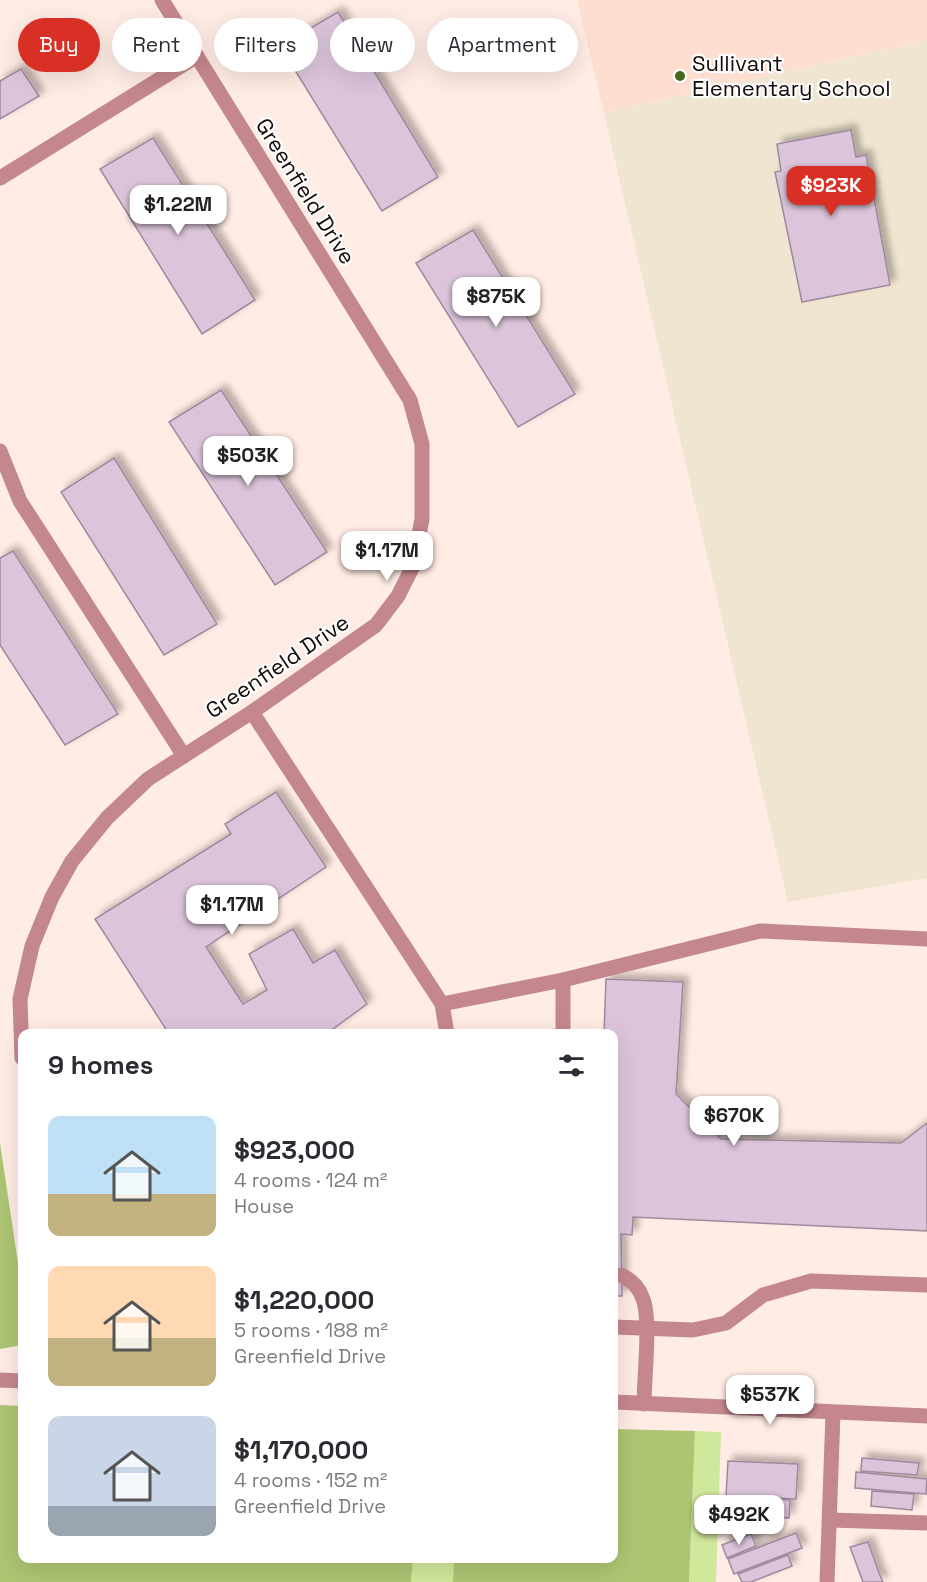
<!DOCTYPE html>
<html lang="en">
<head>
<meta charset="utf-8">
<style>
	body { margin:0; font-family:"Space Grotesk",sans-serif; background:#f7f7f7; color:#2b2b33; height:100vh; display:flex; flex-direction:column; font-size:22px; white-space:nowrap }
	* { box-sizing:border-box; margin:0 }
	p { font-size:20px; color:#7c7c81 }
	.icon { flex:none; width:33px; height:33px; fill:none; stroke:currentColor; stroke-width:2; stroke-linecap:round; stroke-linejoin:round }
	.map { position:relative; flex:1; overflow:hidden }
	.sheet { position:absolute; left:18px; top:1029px; width:600px; height:534px; display:flex; flex-direction:column; background:#fff; border-radius:12px; box-shadow:0 6px 24px #0002 }
	.sheet>* { flex:none }
	.guide { position:absolute; left:18px; top:18px; width:600px; height:54px; display:flex; gap:12px }
	.price { position:absolute; translate:-50% -51px; padding:0 14px; border-radius:12px; background:#fff; color:#222; font-size:20px; line-height:39px; filter:drop-shadow(0 2px 3px #0008) }
	.price::after { content:''; position:absolute; left:50%; top:36px; width:18px; height:14px; margin-left:-9px; background:inherit; clip-path:polygon(0 0,100% 0,50% 100%) }
	.price.selected { background:#d93025; color:#fff }
	ul { padding:0; list-style:none }
	li { display:flex; align-items:center; gap:18px; height:150px; padding:0 30px }
	li span { display:grid; place-items:center; flex:none; width:168px; height:120px; border-radius:12px; color:#555 }
	li>.icon { margin-inline-start:auto }
	span .icon { width:72px; height:72px; fill:#fffc; stroke-width:1 }
	li b { font-size:26px }
	h2 { display:flex; justify-content:space-between; align-items:center; height:72px; padding:0 30px; font-size:26px }
	.pill { padding:0 21px; border-radius:27px; background:#fff; box-shadow:0 6px 24px #0002; font-size:21px; line-height:54px }
	.pill.selected { background:#d93025; color:#fff }
	.map>svg:first-child { display:block }
	.industrial { fill:#f0e5d0 }
	.built { fill:#fdded1 }
	.green { fill:#d0e89b }
	.forest { fill:#adc573 }
	.building { fill:#dcc5db; stroke:#9e899d; stroke-width:1.5; filter:url(#shadow) }
	.lines { fill:none; stroke-linecap:round; stroke-linejoin:round }
	.minor { stroke:#c5878e; stroke-width:15 }
	.poi-dot { fill:#45651b; stroke:#fdfdfd; stroke-width:2 }
	.labels { text-anchor:middle; dominant-baseline:central; stroke-width:4.5; stroke-linejoin:round; paint-order:stroke }
	.poi-label { font-size:22px; fill:#140a07; stroke:#fdfdfd; text-anchor:start }
	.street-label { font-size:22px; fill:#140a07; stroke:#fdfdfd }
</style>
</head>
<body>
<div class="map">
<svg width="927" height="1582" viewBox="0 0 927 1582">
	<defs>
		<filter id="shadow"><feDropShadow dx="5.5" dy="-5.5" stdDeviation="3" flood-color="#0004"/></filter>
	</defs>
	<rect width="100%" height="100%" fill="#ffece4"/>
	<polygon class="industrial" points="927,40 927,878 788,902 604,113"/>
	<polygon class="built" points="577,0 927,0 927,40 604,113"/>
	<g class="green">
		<polygon points="695,1431 721,1432 716,1582 689,1582"/>
		<polygon points="413,1559 454,1559 453,1582 411,1582"/>
	</g>
	<g class="forest">
		<polygon points="0,1143 22,1290 22,1345 0,1349"/>
		<polygon points="0,1405 22,1406 22,1558 413,1559 411,1582 0,1582"/>
		<polygon points="614,1429 695,1431 689,1582 453,1582 454,1559 614,1558"/>
	</g>
	<g class="building">
		<polygon points="338,12 438,177 382,211 280,46"/>
		<polygon points="21,69 39,96 0,119 0,81"/>
		<polygon points="851,130 856,157 866,155 890,285 802,302 775,172 781,171 777,144"/>
		<polygon points="153,138 255,300 202,334 100,169"/>
		<polygon points="473,230 575,394 518,427 416,263"/>
		<polygon points="221,390 327,552 275,585 169,422"/>
		<polygon points="114,458 217,624 164,655 61,492"/>
		<polygon points="13,551 118,714 65,745 0,645 0,558"/>
		<polygon points="276,792 326,867 206,947 243,1004 267,990 249,954 293,929 313,963 335,950 367,1004 326,1034 169,1034 95,919 231,834 225,824"/>
		<polygon points="606,979 683,982 676,1094 721,1139 901,1143 927,1123 927,1231 633,1217 632,1235 621,1234 622,1296 614,1296 614,1034 604,1034"/>
		<polygon points="862,1458 919,1463 917,1475 861,1471"/>
		<polygon points="728,1461 798,1464 796,1499 726,1496"/>
		<polygon points="856,1472 927,1479 926,1494 855,1488"/>
		<polygon points="872,1491 914,1494 912,1510 871,1506"/>
		<polygon points="727,1496 790,1500 789,1518 725,1514"/>
		<polygon points="796,1533 802,1548 734,1574 728,1559"/>
		<polygon points="751,1534 756,1546 727,1558 722,1545"/>
		<polygon points="868,1542 879,1573 883,1582 863,1582 850,1547"/>
		<polygon points="788,1555 792,1566 751,1582 742,1582 738,1574"/>
	</g>
	<g class="lines">
		<g class="minor">
			<polyline points="0,178 197,56"/>
			<polyline points="0,451 20,501 184,756"/>
			<polyline points="252,712 442,1004 563,980 760,931 927,939"/>
			<polyline points="442,1004 447,1034"/>
			<polyline points="563,1034 563,980"/>
			<polyline points="22,1058 20,999 32,946 52,897 72,861 107,818 148,779 252,712 376,625 398,596 413,566 422,519 422,444 410,400 162,0"/>
			<path d="M621 1275C632 1280 639 1287 643 1299 651 1319 644 1379 644 1404"/>
			<polyline points="614,1327 693,1330 726,1323 763,1295 811,1281 927,1285"/>
			<polyline points="0,1380 22,1381"/>
			<polyline points="614,1402 927,1416"/>
			<polyline points="830,1520 927,1523"/>
			<polyline points="827,1582 833,1413"/>
		</g>
	</g>
	<circle class="poi-dot" cx="680" cy="76" r="6"/>
	<g class="labels">
		<g class="poi-label">
			<text x="692" y="63">Sullivant<tspan x="692" dy="25">Elementary School</tspan></text>
		</g>
		<g class="street-label">
			<text transform="translate(306 191) rotate(58)">Greenfield Drive</text>
			<text transform="translate(277 666) rotate(-34)">Greenfield Drive</text>
		</g>
	</g>
</svg>
<b class="price selected" style="left:831px;top:217px">$923K</b>
<b class="price" style="left:178px;top:236px">$1.22M</b>
<b class="price" style="left:496px;top:328px">$875K</b>
<b class="price" style="left:248px;top:487px">$503K</b>
<b class="price" style="left:387px;top:582px">$1.17M</b>
<b class="price" style="left:232px;top:936px">$1.17M</b>
<b class="price" style="left:734px;top:1147px">$670K</b>
<b class="price" style="left:770px;top:1426px">$537K</b>
<b class="price" style="left:739px;top:1546px">$492K</b>
<div class="guide">
<a class="pill selected">Buy</a>
<a class="pill">Rent</a>
<a class="pill">Filters</a>
<a class="pill">New</a>
<a class="pill">Apartment</a>
</div>
<section class="sheet">
<h2>9 homes<svg class="icon" aria-label="filters" viewBox="0 0 24 24"><path d="M4 7h16M4 17h16"/><circle cx="9" cy="7" r="2"/><circle cx="15" cy="17" r="2"/></svg></h2>
<ul>
<li><span style="background:linear-gradient(#bfe0f5 65%,#c2b280 0)"><svg class="icon" aria-label="home" viewBox="0 0 24 24"><path d="M3 11l9-7 9 7M6 9v11h12V9"/></svg></span><div><b>$923,000</b><p>4 rooms · 124 m²</p><p>House</p></div></li>
<li><span style="background:linear-gradient(#ffd9b3 60%,#c2b280 0)"><svg class="icon" aria-label="home" viewBox="0 0 24 24"><path d="M3 11l9-7 9 7M6 9v11h12V9"/></svg></span><div><b>$1,220,000</b><p>5 rooms · 188 m²</p><p>Greenfield Drive</p></div></li>
<li><span style="background:linear-gradient(#c9d6e8 75%,#9aa5b1 0)"><svg class="icon" aria-label="home" viewBox="0 0 24 24"><path d="M3 11l9-7 9 7M6 9v11h12V9"/></svg></span><div><b>$1,170,000</b><p>4 rooms · 152 m²</p><p>Greenfield Drive</p></div></li>
</ul>
</section>
</div>
</body>
</html>
